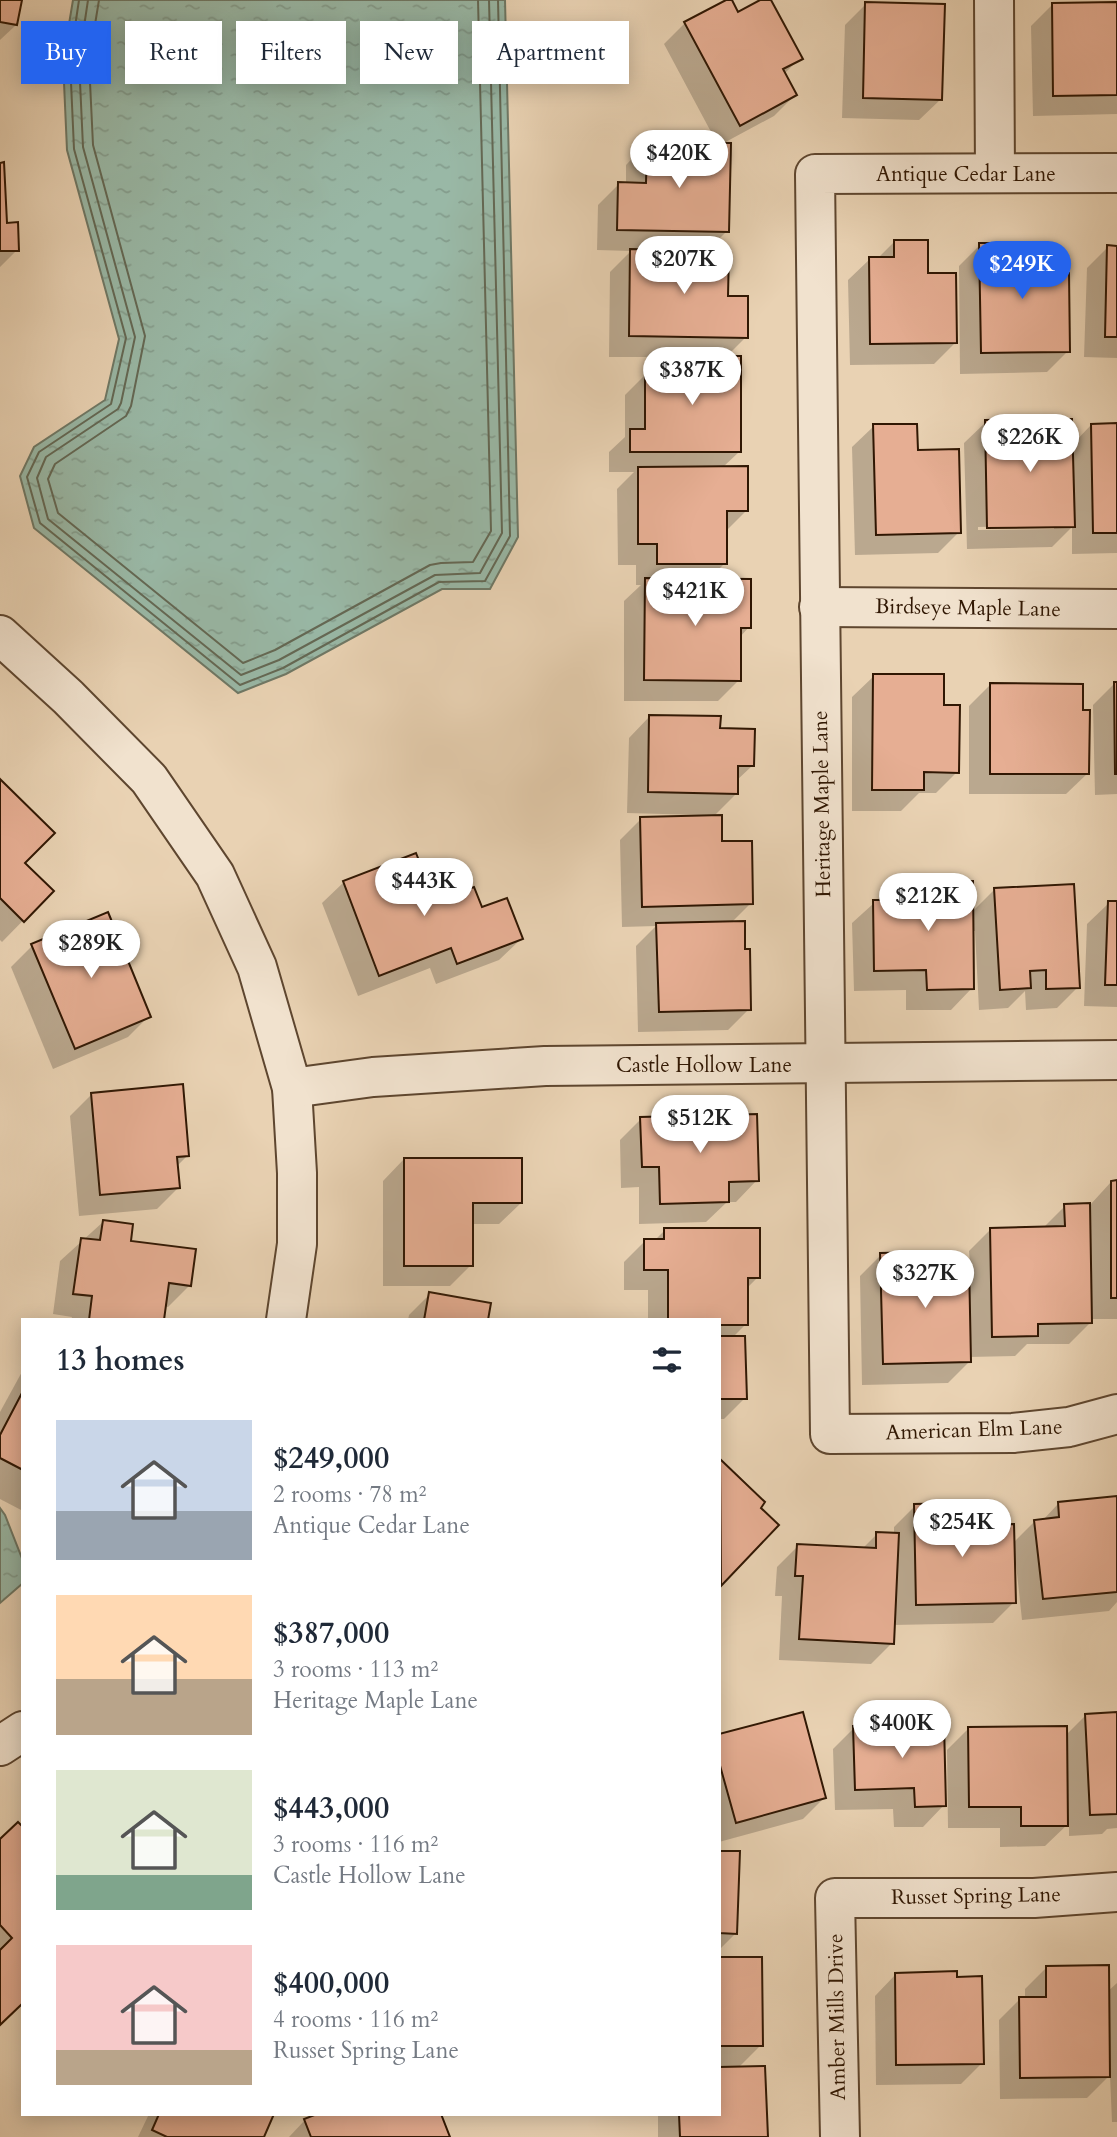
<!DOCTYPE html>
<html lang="en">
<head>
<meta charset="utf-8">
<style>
	body { margin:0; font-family:Cardo,serif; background:#f2f2f3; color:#1f2937; height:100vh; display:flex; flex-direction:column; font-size:26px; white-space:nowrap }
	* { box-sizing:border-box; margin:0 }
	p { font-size:23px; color:#747a83 }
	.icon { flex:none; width:38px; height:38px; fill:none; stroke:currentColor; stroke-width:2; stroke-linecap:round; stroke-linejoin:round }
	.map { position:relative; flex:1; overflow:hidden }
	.details { position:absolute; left:21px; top:1318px; width:700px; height:798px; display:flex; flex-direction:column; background:#fff; border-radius:0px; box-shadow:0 4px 18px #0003 }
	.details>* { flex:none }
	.hud { position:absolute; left:21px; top:21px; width:700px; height:63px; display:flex; gap:14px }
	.price { position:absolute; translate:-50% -60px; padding:0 16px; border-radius:24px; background:#fff; color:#222; font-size:23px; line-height:46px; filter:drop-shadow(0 2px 4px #0008) }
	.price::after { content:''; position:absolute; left:50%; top:42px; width:21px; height:16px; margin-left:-10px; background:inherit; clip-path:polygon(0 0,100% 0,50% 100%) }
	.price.active { background:#2563eb; color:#fff }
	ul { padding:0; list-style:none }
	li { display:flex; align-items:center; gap:21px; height:175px; padding:0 35px }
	li span { display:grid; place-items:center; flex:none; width:196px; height:140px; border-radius:0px; color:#555 }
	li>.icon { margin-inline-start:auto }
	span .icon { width:84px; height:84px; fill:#fffc; stroke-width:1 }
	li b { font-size:30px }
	h2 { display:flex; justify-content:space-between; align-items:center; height:84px; padding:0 35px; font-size:30px }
	.pill { padding:0 24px; border-radius:0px; background:#fff; box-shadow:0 4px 18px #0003; font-size:24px; line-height:63px }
	.pill.active { background:#2563eb; color:#fff }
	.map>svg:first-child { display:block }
	.water { fill:url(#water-ripples); stroke:#6f7865; stroke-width:2 }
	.shadow { fill:#0003; fill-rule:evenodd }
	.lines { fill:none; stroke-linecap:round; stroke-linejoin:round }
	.shore { stroke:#646854; stroke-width:2 }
	.building { fill:#e6ae93; stroke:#301703; stroke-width:2 }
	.minor-casing { stroke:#5e462f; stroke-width:42 }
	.minor { stroke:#f1e2ce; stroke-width:38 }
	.labels { text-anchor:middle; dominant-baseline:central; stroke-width:5; stroke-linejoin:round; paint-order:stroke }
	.street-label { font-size:21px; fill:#301703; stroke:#f1e2ce }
</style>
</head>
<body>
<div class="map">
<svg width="1117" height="2137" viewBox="0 0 1117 2137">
	<defs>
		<pattern id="water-ripples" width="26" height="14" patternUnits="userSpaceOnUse" patternTransform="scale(1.75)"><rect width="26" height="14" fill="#99b8a6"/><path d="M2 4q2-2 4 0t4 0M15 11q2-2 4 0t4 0" fill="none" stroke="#849d8d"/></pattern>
	</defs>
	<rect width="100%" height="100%" fill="#e9d2b3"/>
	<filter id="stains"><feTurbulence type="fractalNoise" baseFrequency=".00286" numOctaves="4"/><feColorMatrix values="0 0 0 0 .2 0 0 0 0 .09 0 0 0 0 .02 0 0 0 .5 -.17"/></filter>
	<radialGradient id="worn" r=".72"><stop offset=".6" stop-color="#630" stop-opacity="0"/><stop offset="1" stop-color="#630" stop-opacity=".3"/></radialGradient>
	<g class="water">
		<polygon points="73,0 505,0 518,537 490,589 442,589 286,674 238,693 34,528 20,476 34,447 105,400 119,339 67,150 63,60"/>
		<polygon points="0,1508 5,1515 23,1561 23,1583 0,1603"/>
	</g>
	<g class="shadow">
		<polygon points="0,0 20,0 16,25 0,40"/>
		<polygon points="729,0 737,14 764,0 769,0 800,58 784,74 795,95 774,116 720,145 727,231 706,252 746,337 725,358 739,452 722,468 746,511 725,532 725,563 708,580 749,627 740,637 739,680 718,701 624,701 624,601 641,585 636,585 636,565 618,565 617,489 634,472 609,472 609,452 625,437 625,395 646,374 652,374 669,357 609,357 610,272 631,251 597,250 598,205 619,184 626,184 626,165 647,143 718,145 664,44 685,23"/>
		<polygon points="866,4 941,99 919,120 842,118 845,25"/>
		<polygon points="1117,4 1117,114 1033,116 1031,26 1052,5"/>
		<polygon points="0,164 5,224 17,250 0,267"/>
		<polygon points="894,242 927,275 955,343 934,364 850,365 848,280 870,259 877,259"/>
		<polygon points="980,245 1043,275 1068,351 1047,372 960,374 959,266"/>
		<polygon points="1108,247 1117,247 1117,358 1084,357 1087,268"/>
		<path d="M986 422 1071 446 1091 425H1117V553L1072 554V527L1052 547 967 549 964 443ZM1054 525V529L978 530V527Z"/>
		<polygon points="874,426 916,451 959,532 938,553 855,555 852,447"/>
		<polygon points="874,676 942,707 957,772 936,793 919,793 901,811 852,811 852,697"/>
		<polygon points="1114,684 1117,684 1117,794 1095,795 1093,705"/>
		<polygon points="990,685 1088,773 1066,794 969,794 969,706"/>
		<polygon points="650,716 718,729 752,766 736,781 736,794 713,817 721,843 751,903 731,923 749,1009 728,1030 638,1032 636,946 656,926 622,927 620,840 641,819 698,818 698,815 627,813 629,738"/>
		<polygon points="0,782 23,863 52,891 2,942 0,940"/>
		<polygon points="344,882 434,904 481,909 521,939 499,960 436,984 430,968 358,996 322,903"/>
		<polygon points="895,884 971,913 995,889 1078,987 1057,1008 1026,1010 1025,991 1008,1008 979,1010 975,931 972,931 972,988 951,1010 906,1010 906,990 854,991 852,923"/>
		<polygon points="1109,903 1117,903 1117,1007 1084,1006 1087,924"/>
		<polygon points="32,946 149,1016 128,1037 53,1069 11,967"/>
		<polygon points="91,1095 188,1155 176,1167 178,1188 157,1209 79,1216 70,1116"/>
		<polygon points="641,1119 757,1180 736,1202 727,1202 706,1222 639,1224 639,1187 621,1188 620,1140"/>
		<polygon points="404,1159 521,1203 499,1224 471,1224 471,1265 450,1286 383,1286 383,1181"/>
		<polygon points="1111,1182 1117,1182 1117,1319 1091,1319 1091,1322 1069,1344 1027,1344 1015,1356 969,1357 969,1362 948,1383 862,1385 860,1276 881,1255 923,1265 970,1264 969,1251 990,1230 1044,1227 1065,1206 1090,1205"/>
		<polygon points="103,1222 189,1286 168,1307 164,1306 163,1320 71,1320 72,1317 53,1314 60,1261"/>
		<polygon points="665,1230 758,1277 746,1289 746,1324 732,1338 745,1398 724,1419 719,1419 719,1320 648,1320 648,1290 624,1290 624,1262 645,1241 654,1241"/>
		<polygon points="430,1294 486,1320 408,1320 409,1315"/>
		<polygon points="23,1370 23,1511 0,1499 0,1412"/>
		<polygon points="720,1461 758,1508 777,1525 719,1585"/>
		<polygon points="1117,1498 1117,1602 1109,1611 1022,1620 1016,1564 1013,1565 1014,1602 993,1623 893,1625 892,1643 871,1664 779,1660 782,1596 775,1596 777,1567 798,1546 862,1549 877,1534 894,1535 894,1527 915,1506 959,1527 1013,1543 1035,1521 1042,1521 1058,1504"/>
		<polygon points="1117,1714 1117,1828 1107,1829 1102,1834 1069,1836 1069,1823 1045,1846 1000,1847 1000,1828 948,1828 947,1750 968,1729 1066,1735 1085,1716"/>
		<polygon points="854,1728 944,1805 923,1827 894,1827 893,1809 835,1810 833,1749"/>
		<polygon points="719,1736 824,1798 803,1819 719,1842"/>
		<polygon points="0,1841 23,1945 0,2024"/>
		<polygon points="719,1852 736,1933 719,1950"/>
		<polygon points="719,1959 761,2045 738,2068 766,2137 658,2137 658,2114 719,2114"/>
		<polygon points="1046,1968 1107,1992 1117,1983 1117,2122 1112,2122 1110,2075 1087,2098 1000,2099 999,2020 1020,1999 1025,1999 1025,1989"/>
		<polygon points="896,1974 982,2063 961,2084 876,2085 875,1996"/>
		<polygon points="149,2114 272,2114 262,2137 138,2137"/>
		<polygon points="322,2114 439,2114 448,2137 289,2137 305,2120"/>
	</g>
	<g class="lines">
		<g class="shore">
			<polyline points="79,0 70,60 74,149 126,338 111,404 39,452 27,477 40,523 240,685 283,668 439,582 485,581 510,536 498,0"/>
			<polyline points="88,0 79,60 83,147 135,337 121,403 118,409 46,457 37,478 48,519 241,675 279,660 435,575 480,573 502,533 489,0"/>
			<polyline points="99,0 89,61 93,145 145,336 131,406 126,416 55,464 48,479 58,513 243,663 275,650 430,565 441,563 473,562 491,531 478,0"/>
		</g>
	</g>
	<g class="building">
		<polygon points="0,0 22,0 17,25 0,22"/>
		<polygon points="726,0 732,0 738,12 760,0 771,0 803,59 783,69 797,95 740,126 684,22"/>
		<polygon points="865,2 945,4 942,100 863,98"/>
		<polygon points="1117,2 1117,95 1053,96 1052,3"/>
		<polygon points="647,142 731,143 729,232 617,230 618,182 646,183"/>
		<polygon points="4,162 7,223 18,222 19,251 0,251 0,163"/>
		<polygon points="894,240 928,240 928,273 956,273 957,343 870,344 869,257 894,257"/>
		<polygon points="979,243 1045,243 1045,273 1069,273 1070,352 981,353"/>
		<polygon points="1107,245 1117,246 1117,337 1105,337"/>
		<polygon points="630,249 729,251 728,296 748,296 748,338 629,336"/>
		<polygon points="667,356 741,356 741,452 630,452 630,429 645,429 645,372 667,372"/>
		<polygon points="1072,419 1075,527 987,528 985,420"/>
		<polygon points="1117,423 1117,533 1093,533 1091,424"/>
		<polygon points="873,424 917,424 918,450 959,449 961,533 876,535"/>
		<polygon points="748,466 748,511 727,511 727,564 657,564 657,544 638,544 638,467"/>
		<polygon points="645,578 751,579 751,628 741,628 741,681 644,680"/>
		<polygon points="873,674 944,674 944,705 960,705 959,773 924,772 924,790 872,790"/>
		<polygon points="1114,682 1117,682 1117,774 1115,774"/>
		<polygon points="990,683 1083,684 1083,710 1090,710 1089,774 990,774"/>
		<polygon points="649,715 721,716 720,728 755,729 754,766 738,766 738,794 648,792"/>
		<polygon points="0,779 55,833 25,863 54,891 24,922 0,898"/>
		<polygon points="722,815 722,841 752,841 753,904 642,907 640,817"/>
		<polygon points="416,853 435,901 474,887 482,907 507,898 523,939 457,964 451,948 379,976 343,881"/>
		<polygon points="973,881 974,989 927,990 926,970 874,971 873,900 895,900 895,883"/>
		<polygon points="1074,884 1080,988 1046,989 1046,970 1030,971 1031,988 1000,990 994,888"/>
		<polygon points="1108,901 1117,901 1117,985 1105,985"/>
		<polygon points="108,912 151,1017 75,1049 31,944"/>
		<polygon points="745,921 745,949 750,949 751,1010 659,1012 656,923"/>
		<polygon points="183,1084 189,1156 177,1157 180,1188 100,1195 91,1093"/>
		<polygon points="757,1114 759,1181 729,1182 729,1202 660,1204 659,1167 642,1167 640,1117"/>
		<polygon points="404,1158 522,1158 522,1203 473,1203 473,1266 404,1266"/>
		<polygon points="1117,1180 1117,1298 1111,1298 1111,1181"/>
		<polygon points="1090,1203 1092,1323 1038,1324 1038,1336 992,1337 990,1228 1065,1226 1064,1204"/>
		<polygon points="103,1220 133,1224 131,1241 196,1249 191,1286 169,1283 164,1320 89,1320 92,1296 73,1294 81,1238 100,1240"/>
		<polygon points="664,1228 760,1228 760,1278 748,1278 748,1325 719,1325 719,1320 668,1320 668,1270 644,1270 644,1239 664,1239"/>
		<polygon points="924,1252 925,1263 969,1262 971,1362 883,1364 880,1253"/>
		<polygon points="429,1292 491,1303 488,1320 424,1320"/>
		<polygon points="719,1336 745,1336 747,1399 720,1399 719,1422"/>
		<polygon points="23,1391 23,1470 0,1458 0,1435"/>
		<polygon points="720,1459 765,1502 761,1508 779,1525 721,1586"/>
		<polygon points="1117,1496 1117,1592 1043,1599 1034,1520 1059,1517 1058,1502"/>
		<polygon points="961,1503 961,1525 1014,1524 1016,1603 916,1605 914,1504"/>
		<polygon points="876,1532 899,1533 894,1644 799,1639 803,1576 795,1576 797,1544 876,1548"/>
		<polygon points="803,1712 826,1798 736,1823 719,1762 719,1734"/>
		<polygon points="1117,1712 1117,1814 1090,1815 1085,1714"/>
		<polygon points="944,1723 946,1806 915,1807 914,1788 855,1790 853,1726"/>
		<polygon points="1067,1726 1068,1826 1021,1826 1021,1807 969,1807 968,1727"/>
		<polygon points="18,1822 23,1827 23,2003 0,2025 0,1950 12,1938 0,1925 0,1839"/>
		<polygon points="719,1851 740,1851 737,1934 719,1933"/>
		<polygon points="719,1957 762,1957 763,2046 719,2046"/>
		<polygon points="1109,1965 1110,2077 1020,2078 1019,1997 1046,1997 1046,1966"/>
		<polygon points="957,1971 957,1977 982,1976 984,2064 896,2065 895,1973"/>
		<polygon points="765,2066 768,2137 680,2137 679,2114 719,2114 719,2067"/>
		<polygon points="159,2114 274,2114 264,2137 167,2137 152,2130"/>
		<polygon points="317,2114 441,2114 450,2137 311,2137 304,2119"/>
	</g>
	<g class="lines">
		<defs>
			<g id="minor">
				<polyline points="994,0 995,173"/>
				<polyline points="1117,173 815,174 830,1434 1013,1433 1069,1427 1117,1414"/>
				<polyline points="819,607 1117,609"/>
				<polyline points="0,635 68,697 149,779 215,875 257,967 292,1088 297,1173 297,1244 286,1320"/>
				<polyline points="292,1088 373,1077 545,1066 1117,1060"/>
				<polyline points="0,1746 23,1731"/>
				<polyline points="840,2137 835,1898 1034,1898 1117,1892"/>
			</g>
		</defs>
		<use href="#minor" class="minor-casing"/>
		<use href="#minor" class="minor"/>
	</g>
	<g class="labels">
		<g class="street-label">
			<text x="966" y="174">Antique Cedar Lane</text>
			<text transform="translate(968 608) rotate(1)">Birdseye Maple Lane</text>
			<text transform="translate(822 804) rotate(-91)">Heritage Maple Lane</text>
			<text x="704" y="1065">Castle Hollow Lane</text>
			<text transform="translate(974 1430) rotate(-2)">American Elm Lane</text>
			<text transform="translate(976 1896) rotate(-1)">Russet Spring Lane</text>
			<text transform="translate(837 2017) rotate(-91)">Amber Mills Drive</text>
		</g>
	</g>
	<rect width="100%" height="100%" filter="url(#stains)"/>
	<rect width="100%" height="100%" fill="url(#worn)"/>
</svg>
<b class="price" style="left:679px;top:190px">$420K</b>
<b class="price" style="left:684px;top:296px">$207K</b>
<b class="price active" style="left:1022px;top:301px">$249K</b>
<b class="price" style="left:692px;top:407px">$387K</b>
<b class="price" style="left:1030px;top:474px">$226K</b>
<b class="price" style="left:695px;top:628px">$421K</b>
<b class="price" style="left:424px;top:918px">$443K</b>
<b class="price" style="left:928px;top:933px">$212K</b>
<b class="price" style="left:91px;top:980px">$289K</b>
<b class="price" style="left:700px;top:1155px">$512K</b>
<b class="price" style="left:925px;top:1310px">$327K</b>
<b class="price" style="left:962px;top:1559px">$254K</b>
<b class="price" style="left:902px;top:1760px">$400K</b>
<div class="hud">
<a class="pill active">Buy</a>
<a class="pill">Rent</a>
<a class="pill">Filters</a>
<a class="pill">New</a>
<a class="pill">Apartment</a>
</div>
<section class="details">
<h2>13 homes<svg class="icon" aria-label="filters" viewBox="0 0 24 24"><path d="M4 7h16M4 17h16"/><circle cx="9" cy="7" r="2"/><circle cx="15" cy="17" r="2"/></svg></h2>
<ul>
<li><span style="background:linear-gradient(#c9d6e8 65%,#9aa5b1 0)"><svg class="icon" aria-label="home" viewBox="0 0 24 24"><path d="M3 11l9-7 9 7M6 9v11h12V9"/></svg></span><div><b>$249,000</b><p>2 rooms · 78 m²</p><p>Antique Cedar Lane</p></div></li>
<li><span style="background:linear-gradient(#ffd9b3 60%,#b9a48a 0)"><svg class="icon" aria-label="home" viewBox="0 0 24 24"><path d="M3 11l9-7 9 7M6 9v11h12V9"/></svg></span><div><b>$387,000</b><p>3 rooms · 113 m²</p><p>Heritage Maple Lane</p></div></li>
<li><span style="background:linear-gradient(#dfe7d0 75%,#7fa58c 0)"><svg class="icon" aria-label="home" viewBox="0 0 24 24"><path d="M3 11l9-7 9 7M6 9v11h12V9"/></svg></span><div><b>$443,000</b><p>3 rooms · 116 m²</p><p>Castle Hollow Lane</p></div></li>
<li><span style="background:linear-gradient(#f6c9c9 75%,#b9a48a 0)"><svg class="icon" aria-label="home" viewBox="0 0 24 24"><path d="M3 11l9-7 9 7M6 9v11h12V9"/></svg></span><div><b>$400,000</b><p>4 rooms · 116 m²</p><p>Russet Spring Lane</p></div></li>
</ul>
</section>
</div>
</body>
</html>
